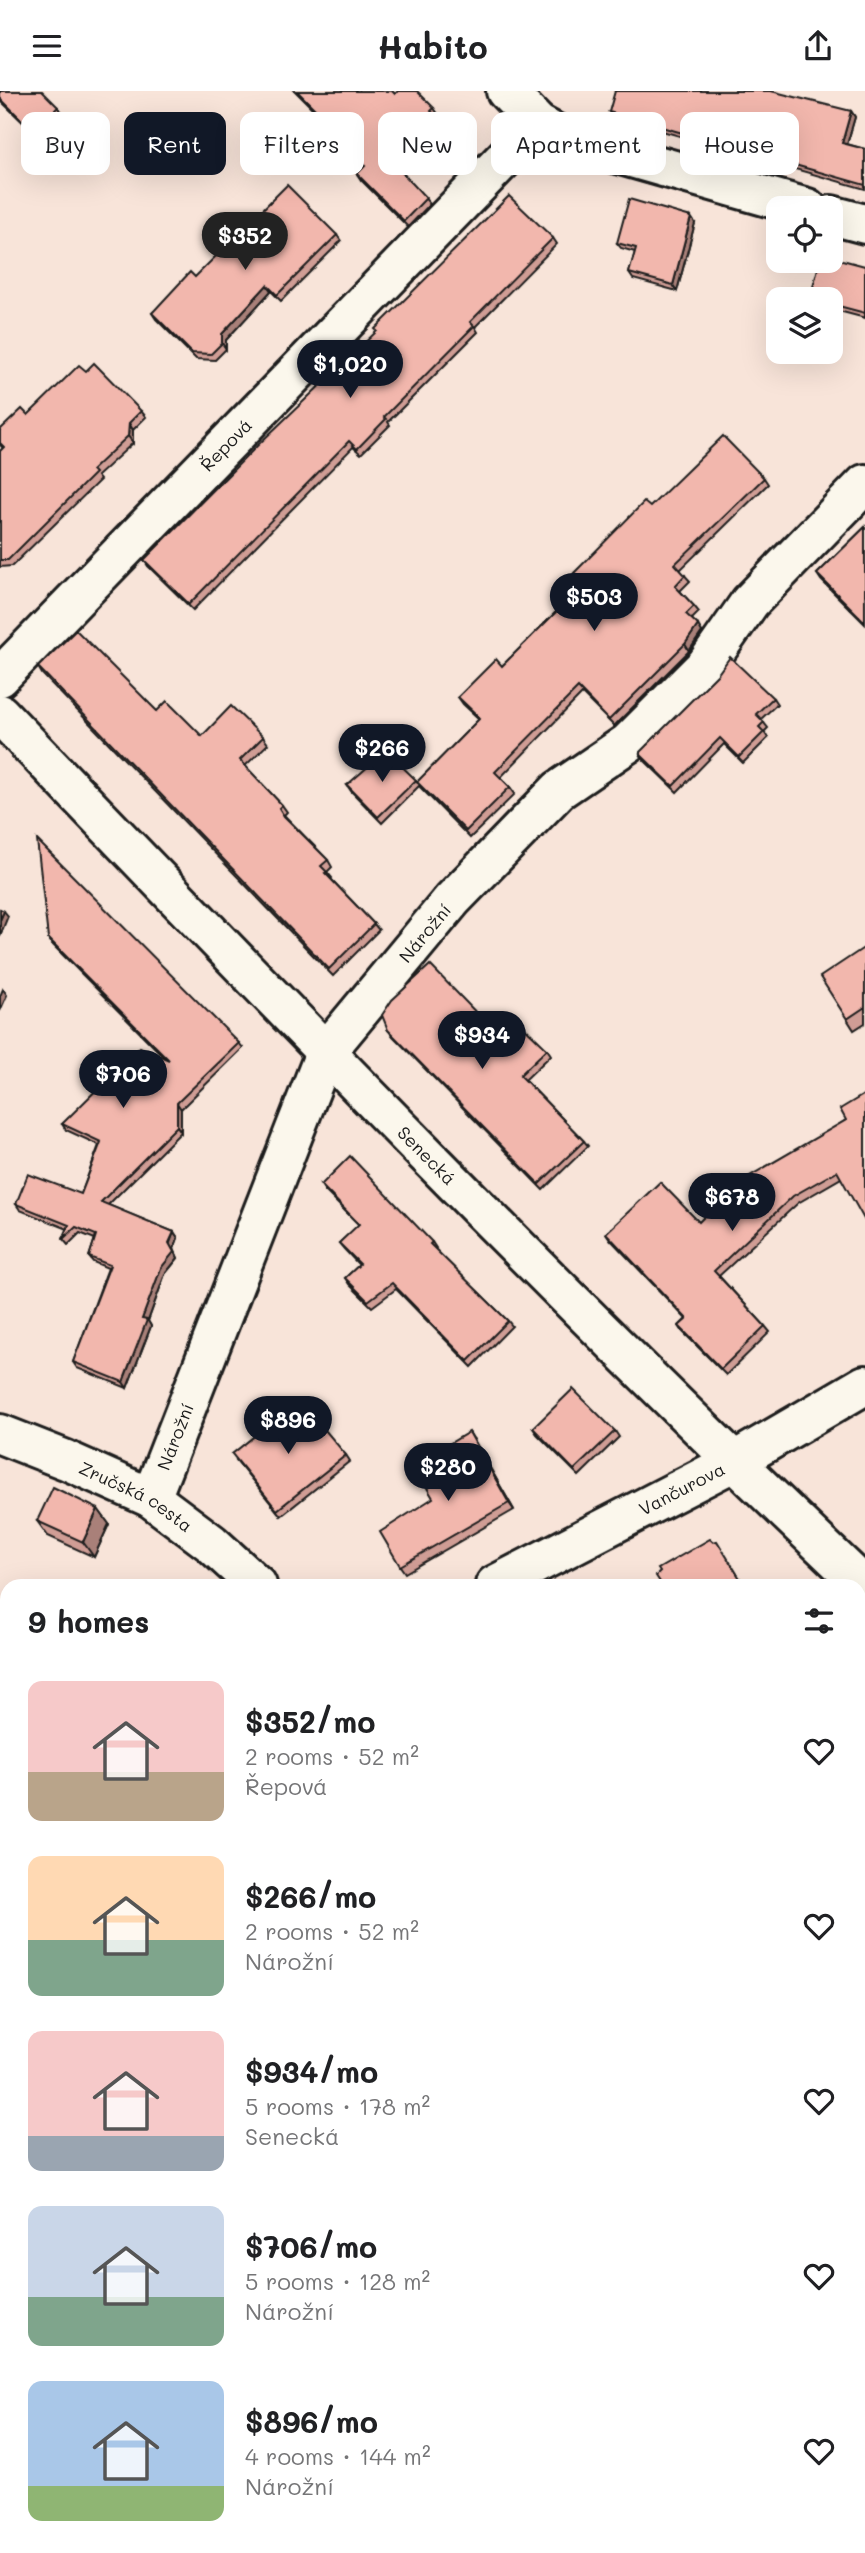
<!DOCTYPE html>
<html lang="en">
<head>
<meta charset="utf-8">
<style>
	body { margin:0; font-family:Mali,sans-serif; background:#f6f6f6; color:#202124; height:100vh; display:flex; flex-direction:column; font-size:26px; white-space:nowrap }
	* { box-sizing:border-box; margin:0 }
	p { font-size:23px; color:#757577 }
	.icon { flex:none; width:38px; height:38px; fill:none; stroke:currentColor; stroke-width:2; stroke-linecap:round; stroke-linejoin:round }
	.map { position:relative; flex:1; overflow:hidden }
	.drawer { position:absolute; left:0px; top:1488px; width:866px; height:975px; display:flex; flex-direction:column; background:#fff; border-radius:21px 21px 0 0; box-shadow:0 7px 28px #0002 }
	.drawer>* { flex:none }
	.guide { position:absolute; left:21px; top:21px; width:824px; height:63px; display:flex; gap:14px }
	.controls { position:absolute; left:766px; top:105px; display:grid; gap:14px }
	.controls a { display:grid; place-items:center; width:77px; height:77px; border-radius:14px; background:#fff; box-shadow:0 7px 28px #0002; font-size:35px }
	.price { position:absolute; translate:-50% -60px; padding:0 16px; border-radius:24px; background:#111827; color:#fff; font-size:23px; line-height:46px; filter:drop-shadow(0 2px 4px #0008) }
	.price::after { content:''; position:absolute; left:50%; top:42px; width:21px; height:16px; margin-left:-10px; background:inherit; clip-path:polygon(0 0,100% 0,50% 100%) }
	.price.active { background:#222; color:#fff }
	ul { padding:0; list-style:none }
	li { display:flex; align-items:center; gap:21px; height:175px; padding:0 28px }
	li span { display:grid; place-items:center; flex:none; width:196px; height:140px; border-radius:14px; color:#555 }
	li>.icon { margin-inline-start:auto }
	span .icon { width:84px; height:84px; fill:#fffc; stroke-width:1 }
	li b { font-size:30px }
	h2 { display:flex; justify-content:space-between; align-items:center; height:84px; padding:0 28px; font-size:30px }
	.pill { padding:0 24px; border-radius:14px; background:#fff; box-shadow:0 7px 28px #0002; font-size:24px; line-height:63px }
	.pill.active { background:#111827; color:#fff }
	header { display:flex; justify-content:space-between; align-items:center; height:91px; padding:0 28px; background:#fff; font-size:32px; font-weight:700 }
	.map>svg:first-child { display:block }
	.green { fill:#abda99; stroke:#647b5a; stroke-width:2 }
	.lines { fill:none; stroke-linecap:round; stroke-linejoin:round }
	.minor-casing { stroke:#1c1c1c; stroke-width:44 }
	.minor { stroke:#fbf7ec; stroke-width:38 }
	.wall { fill:#d09d95; stroke:#1c1c1c; stroke-width:2 }
	.shaded-wall { fill:#a98079; stroke:#1c1c1c; stroke-width:2 }
	.building { fill:#f2b7ad; stroke:#1c1c1c; stroke-width:2 }
	.labels { text-anchor:middle; dominant-baseline:central; stroke-width:5; stroke-linejoin:round; paint-order:stroke }
	.street-label { font-size:18px; fill:#1c1c1c; stroke:#fbf7ec }
</style>
</head>
<body>
<header><svg class="icon" aria-label="menu" viewBox="0 0 24 24"><path d="M4 6h16M4 12h16M4 18h16"/></svg>Habito<svg class="icon" aria-label="share" viewBox="0 0 24 24"><path d="M12 15V3M7 8l5-5 5 5M5 13v7h14v-7"/></svg></header>
<div class="map">
<svg width="865" height="2462" viewBox="0 0 865 2462">
	<rect width="100%" height="100%" fill="#f8e4d9"/>
	<filter id="ink" filterUnits="userSpaceOnUse"><feTurbulence type="fractalNoise" baseFrequency=".0143" numOctaves="2"/><feDisplacementMap in="SourceGraphic" scale="14" xChannelSelector="R" yChannelSelector="G"/><feConvolveMatrix kernelMatrix="1 2 1 2 8 2 1 2 1" color-interpolation-filters="sRGB"/></filter>
	<g filter="url(#ink)">
		<g class="green">
			<polygon points="0,2167 7,2169 7,2397 0,2397"/>
			<polygon points="473,2455 835,2455 839,2462 478,2462"/>
		</g>
		<g class="lines">
			<defs>
				<g id="minor">
					<polyline points="506,0 538,33 565,48 807,117"/>
					<polyline points="831,124 865,133"/>
					<path id="s1" d="M0 586 538 33"/>
					<path id="s2" d="M0 623C283 919 568 1214 865 1496"/>
					<path id="s3" d="M0 1343 66 1369 151 1407 211 1452 257 1494"/>
					<path id="s4" d="M151 1407 325 962 452 809 559 699 628 652 706 574 750 511 865 393"/>
					<path id="s5" d="M495 1494 733 1371 865 1294"/>
					<polyline points="859,2087 865,2084"/>
					<polyline points="859,2282 865,2290"/>
				</g>
			</defs>
			<use href="#minor" class="minor-casing"/>
			<use href="#minor" class="minor"/>
		</g>
		<g class="wall">
			<polygon points="0,0 58,16 62,21 38,46 0,9"/>
			<polygon points="295,0 392,0 395,3 434,17 438,23 435,25 447,39 403,83 430,113 408,136 361,89 357,83 365,75 338,49 334,43 336,41"/>
			<polygon points="851,20 855,26 847,53 865,58 865,98 613,26 609,21"/>
			<polygon points="695,132 677,200 633,188 629,182 635,161 621,157 617,152"/>
			<polygon points="337,144 341,150 281,210 271,200 226,249 226,258 215,269 196,268 156,228 152,222 195,186"/>
			<polygon points="553,147 557,153 475,236 478,241 388,331 390,334 361,363 353,356 193,519 148,475 144,469"/>
			<polygon points="865,175 865,227 831,218 831,208 810,207"/>
			<polygon points="141,320 146,326 133,339 133,352 97,385 100,389 12,475 0,476 0,360 3,357 0,354 0,339 28,324"/>
			<polygon points="764,387 768,393 680,479 690,490 680,500 694,515 699,521 692,528 702,541 689,560 614,635 582,603 500,687 510,696 515,703 470,747 419,695 382,732 351,700 347,694 416,689 417,691 479,628 463,613 458,606 502,575 584,493 574,482 650,416"/>
			<polygon points="865,436 865,533 821,489 817,483"/>
			<polygon points="38,576 157,620 202,645 263,646 268,653 245,675 282,714 287,721 284,724 328,769 332,776 327,781 332,787 331,788 374,833 379,839 333,885 42,583"/>
			<polygon points="773,607 777,613 761,628 768,637 764,641 768,647 743,672 724,653 677,701 644,669 640,663"/>
			<polygon points="48,847 239,952 243,957 181,1018 181,1041 108,1114 174,1141 178,1147 174,1158 178,1167 165,1183 148,1230 151,1235 127,1297 77,1277 73,1271 108,1177 93,1171 89,1166 95,1148 80,1142 68,1154 63,1148 68,1138 20,1119 16,1113 81,1103 99,1054 66,1039 62,1033 166,968 52,853"/>
			<polygon points="865,856 865,932 854,939 847,928"/>
			<polygon points="512,936 547,958 551,964 525,989 584,1050 588,1055 543,1099 393,945 388,939 492,938"/>
			<polygon points="865,1003 841,1087 798,1112 719,1185 765,1235 770,1241 726,1284 683,1241 679,1235 686,1228 610,1148 606,1142 699,1131 846,1029"/>
			<polygon points="321,1094 432,1151 436,1157 435,1158 508,1230 512,1235 472,1276 396,1198 372,1216 349,1193 345,1187 359,1174 344,1158 339,1152 359,1134 325,1100"/>
			<polygon points="303,1327 346,1364 350,1370 281,1425 236,1369"/>
			<polygon points="533,1337 615,1340 619,1346 579,1385 537,1343"/>
			<polygon points="474,1349 514,1419 405,1482 400,1475 433,1407 451,1384"/>
			<polygon points="98,1418 109,1433 94,1466 48,1445 37,1430"/>
		</g>
		<g class="shaded-wall">
			<polygon points="851,20 855,26 846,57 842,52"/>
			<polygon points="691,126 695,132 677,200 673,194"/>
			<polygon points="267,194 271,200 226,249 226,258 222,252 222,243"/>
			<polygon points="129,332 133,339 133,352 128,345"/>
			<polygon points="698,534 702,541 689,560 685,553"/>
			<polygon points="4,820 8,825 0,845 0,829"/>
			<polygon points="3,898 7,904 0,920 0,905"/>
			<polygon points="177,1012 181,1018 181,1041 177,1035"/>
			<polygon points="174,1141 178,1147 174,1158 178,1167 165,1183 148,1230 151,1235 127,1297 123,1291 142,1228"/>
			<polygon points="469,1341 474,1349 514,1419 509,1412"/>
			<polygon points="98,1418 109,1433 94,1466 83,1451"/>
			<polygon points="343,2455 348,2455 347,2462 342,2462"/>
		</g>
		<g class="building">
			<polygon points="0,0 42,0 58,16 33,40 0,7"/>
			<polygon points="297,0 392,0 395,3 398,0 417,0 434,17 431,20 443,33 398,77 426,107 404,130 357,83 365,75 334,43 337,40"/>
			<polygon points="615,0 771,0 851,20 842,52 865,58 865,94 609,21"/>
			<polygon points="287,94 337,144 277,204 267,194 222,243 222,252 211,263 192,262 152,222 190,181 195,186"/>
			<polygon points="509,105 553,147 470,231 474,235 384,326 386,328 357,358 349,350 189,513 144,469 260,352 377,240 375,238"/>
			<polygon points="629,108 691,126 673,194 629,182 636,157 617,152"/>
			<polygon points="831,166 865,175 865,222 831,213 831,208 810,207 820,170 831,170"/>
			<polygon points="94,272 141,320 129,332 128,345 92,379 95,382 8,469 0,469 0,360 4,356 0,352 0,339 22,318 28,324 79,274 86,280"/>
			<polygon points="723,345 764,387 675,473 685,484 675,495 694,515 686,523 698,534 685,553 609,629 578,597 495,681 510,696 466,740 417,691 480,627 458,606 496,568 502,575 585,492 574,482 644,411 650,416"/>
			<polygon points="865,436 865,531 817,483"/>
			<polygon points="76,539 157,620 167,610 202,645 231,615 263,646 240,669 282,714 279,717 284,725 328,769 321,775 327,781 325,782 374,833 329,878 38,576"/>
			<polygon points="730,566 773,607 756,623 764,631 759,636 764,641 739,666 720,647 673,695 640,663 640,661 717,584"/>
			<polygon points="386,660 416,689 378,726 347,694"/>
			<polygon points="37,749 239,952 177,1012 177,1035 101,1111 174,1141 169,1152 174,1161 161,1177 142,1228 147,1229 123,1291 73,1271 110,1174 89,1166 96,1144 76,1136 63,1148 69,1134 16,1113 28,1083 81,1103 101,1051 62,1033 140,956 169,969 48,847"/>
			<polygon points="0,818 4,820 0,829"/>
			<polygon points="865,856 865,916 847,928 820,886"/>
			<polygon points="430,874 492,938 503,927 512,936 518,930 547,958 520,984 584,1050 539,1093 388,939 382,924 392,909"/>
			<polygon points="865,1003 865,1130 837,1080 793,1105 714,1180 765,1235 721,1278 679,1235 687,1228 606,1142 660,1091 699,1131 736,1093 846,1029 840,1018"/>
			<polygon points="350,1065 432,1151 430,1153 508,1230 468,1270 392,1192 368,1210 345,1187 360,1173 339,1152 359,1133 321,1094"/>
			<polygon points="573,1298 615,1340 574,1379 533,1337"/>
			<polygon points="292,1315 303,1327 310,1321 346,1364 277,1419 232,1363"/>
			<polygon points="469,1341 509,1412 400,1475 380,1441 433,1407 427,1397 451,1384 437,1360"/>
			<polygon points="53,1396 98,1418 83,1451 37,1430"/>
			<polygon points="710,1448 713,1451 717,1450 744,1494 662,1494 656,1485 660,1481 658,1478"/>
			<polygon points="859,1579 865,1584 865,1643 859,1637"/>
			<polygon points="865,1835 865,1912 859,1902 859,1839"/>
			<polygon points="865,2153 865,2172 859,2164 859,2157"/>
			<polygon points="88,2455 343,2455 342,2462 87,2462"/>
		</g>
	</g>
	<g class="labels">
		<g class="street-label">
			<text stroke="none"><textPath href="#s1" startOffset="324">Řepová</textPath></text>
			<text stroke="none"><textPath href="#s4" startOffset="634">Nárožní</textPath></text>
			<text stroke="none"><textPath href="#s2" startOffset="614">Senecká</textPath></text>
			<text stroke="none"><textPath href="#s4" startOffset="66">Nárožní</textPath></text>
			<text stroke="none"><textPath href="#s5" startOffset="210">Vančurova</textPath></text>
			<text stroke="none"><textPath href="#s3" startOffset="150">Zručská cesta</textPath></text>
		</g>
	</g>
</svg>
<div class="controls">
<a><svg class="icon" aria-label="locate" viewBox="0 0 24 24"><circle cx="12" cy="12" r="6"/><path d="M12 2v4M12 18v4M2 12h4M18 12h4"/></svg></a>
<a><svg class="icon" aria-label="layers" viewBox="0 0 24 24"><path d="M12 4l9 5-9 5-9-5zM3 14l9 5 9-5"/></svg></a>
</div>
<b class="price active" style="left:245px;top:181px">$352</b>
<b class="price" style="left:350px;top:309px">$1,020</b>
<b class="price" style="left:594px;top:542px">$503</b>
<b class="price" style="left:382px;top:693px">$266</b>
<b class="price" style="left:482px;top:980px">$934</b>
<b class="price" style="left:123px;top:1019px">$706</b>
<b class="price" style="left:732px;top:1142px">$678</b>
<b class="price" style="left:288px;top:1365px">$896</b>
<b class="price" style="left:448px;top:1412px">$280</b>
<div class="guide">
<a class="pill">Buy</a>
<a class="pill active">Rent</a>
<a class="pill">Filters</a>
<a class="pill">New</a>
<a class="pill">Apartment</a>
<a class="pill">House</a>
</div>
<section class="drawer">
<h2>9 homes<svg class="icon" aria-label="filters" viewBox="0 0 24 24"><path d="M4 7h16M4 17h16"/><circle cx="9" cy="7" r="2"/><circle cx="15" cy="17" r="2"/></svg></h2>
<ul>
<li><span style="background:linear-gradient(#f6c9c9 65%,#b9a48a 0)"><svg class="icon" aria-label="home" viewBox="0 0 24 24"><path d="M3 11l9-7 9 7M6 9v11h12V9"/></svg></span><div><b>$352/mo</b><p>2 rooms · 52 m²</p><p>Řepová</p></div><svg class="icon" aria-label="heart" viewBox="0 0 24 24"><path d="M12 20l-8-8c-3-5 5-10 8-4 3-6 11-1 8 4z"/></svg></li>
<li><span style="background:linear-gradient(#ffd9b3 60%,#7fa58c 0)"><svg class="icon" aria-label="home" viewBox="0 0 24 24"><path d="M3 11l9-7 9 7M6 9v11h12V9"/></svg></span><div><b>$266/mo</b><p>2 rooms · 52 m²</p><p>Nárožní</p></div><svg class="icon" aria-label="heart" viewBox="0 0 24 24"><path d="M12 20l-8-8c-3-5 5-10 8-4 3-6 11-1 8 4z"/></svg></li>
<li><span style="background:linear-gradient(#f6c9c9 75%,#9aa5b1 0)"><svg class="icon" aria-label="home" viewBox="0 0 24 24"><path d="M3 11l9-7 9 7M6 9v11h12V9"/></svg></span><div><b>$934/mo</b><p>5 rooms · 178 m²</p><p>Senecká</p></div><svg class="icon" aria-label="heart" viewBox="0 0 24 24"><path d="M12 20l-8-8c-3-5 5-10 8-4 3-6 11-1 8 4z"/></svg></li>
<li><span style="background:linear-gradient(#c9d6e8 65%,#7fa58c 0)"><svg class="icon" aria-label="home" viewBox="0 0 24 24"><path d="M3 11l9-7 9 7M6 9v11h12V9"/></svg></span><div><b>$706/mo</b><p>5 rooms · 128 m²</p><p>Nárožní</p></div><svg class="icon" aria-label="heart" viewBox="0 0 24 24"><path d="M12 20l-8-8c-3-5 5-10 8-4 3-6 11-1 8 4z"/></svg></li>
<li><span style="background:linear-gradient(#a9c7e8 75%,#8fb573 0)"><svg class="icon" aria-label="home" viewBox="0 0 24 24"><path d="M3 11l9-7 9 7M6 9v11h12V9"/></svg></span><div><b>$896/mo</b><p>4 rooms · 144 m²</p><p>Nárožní</p></div><svg class="icon" aria-label="heart" viewBox="0 0 24 24"><path d="M12 20l-8-8c-3-5 5-10 8-4 3-6 11-1 8 4z"/></svg></li>
</ul>
</section>
</div>
</body>
</html>
